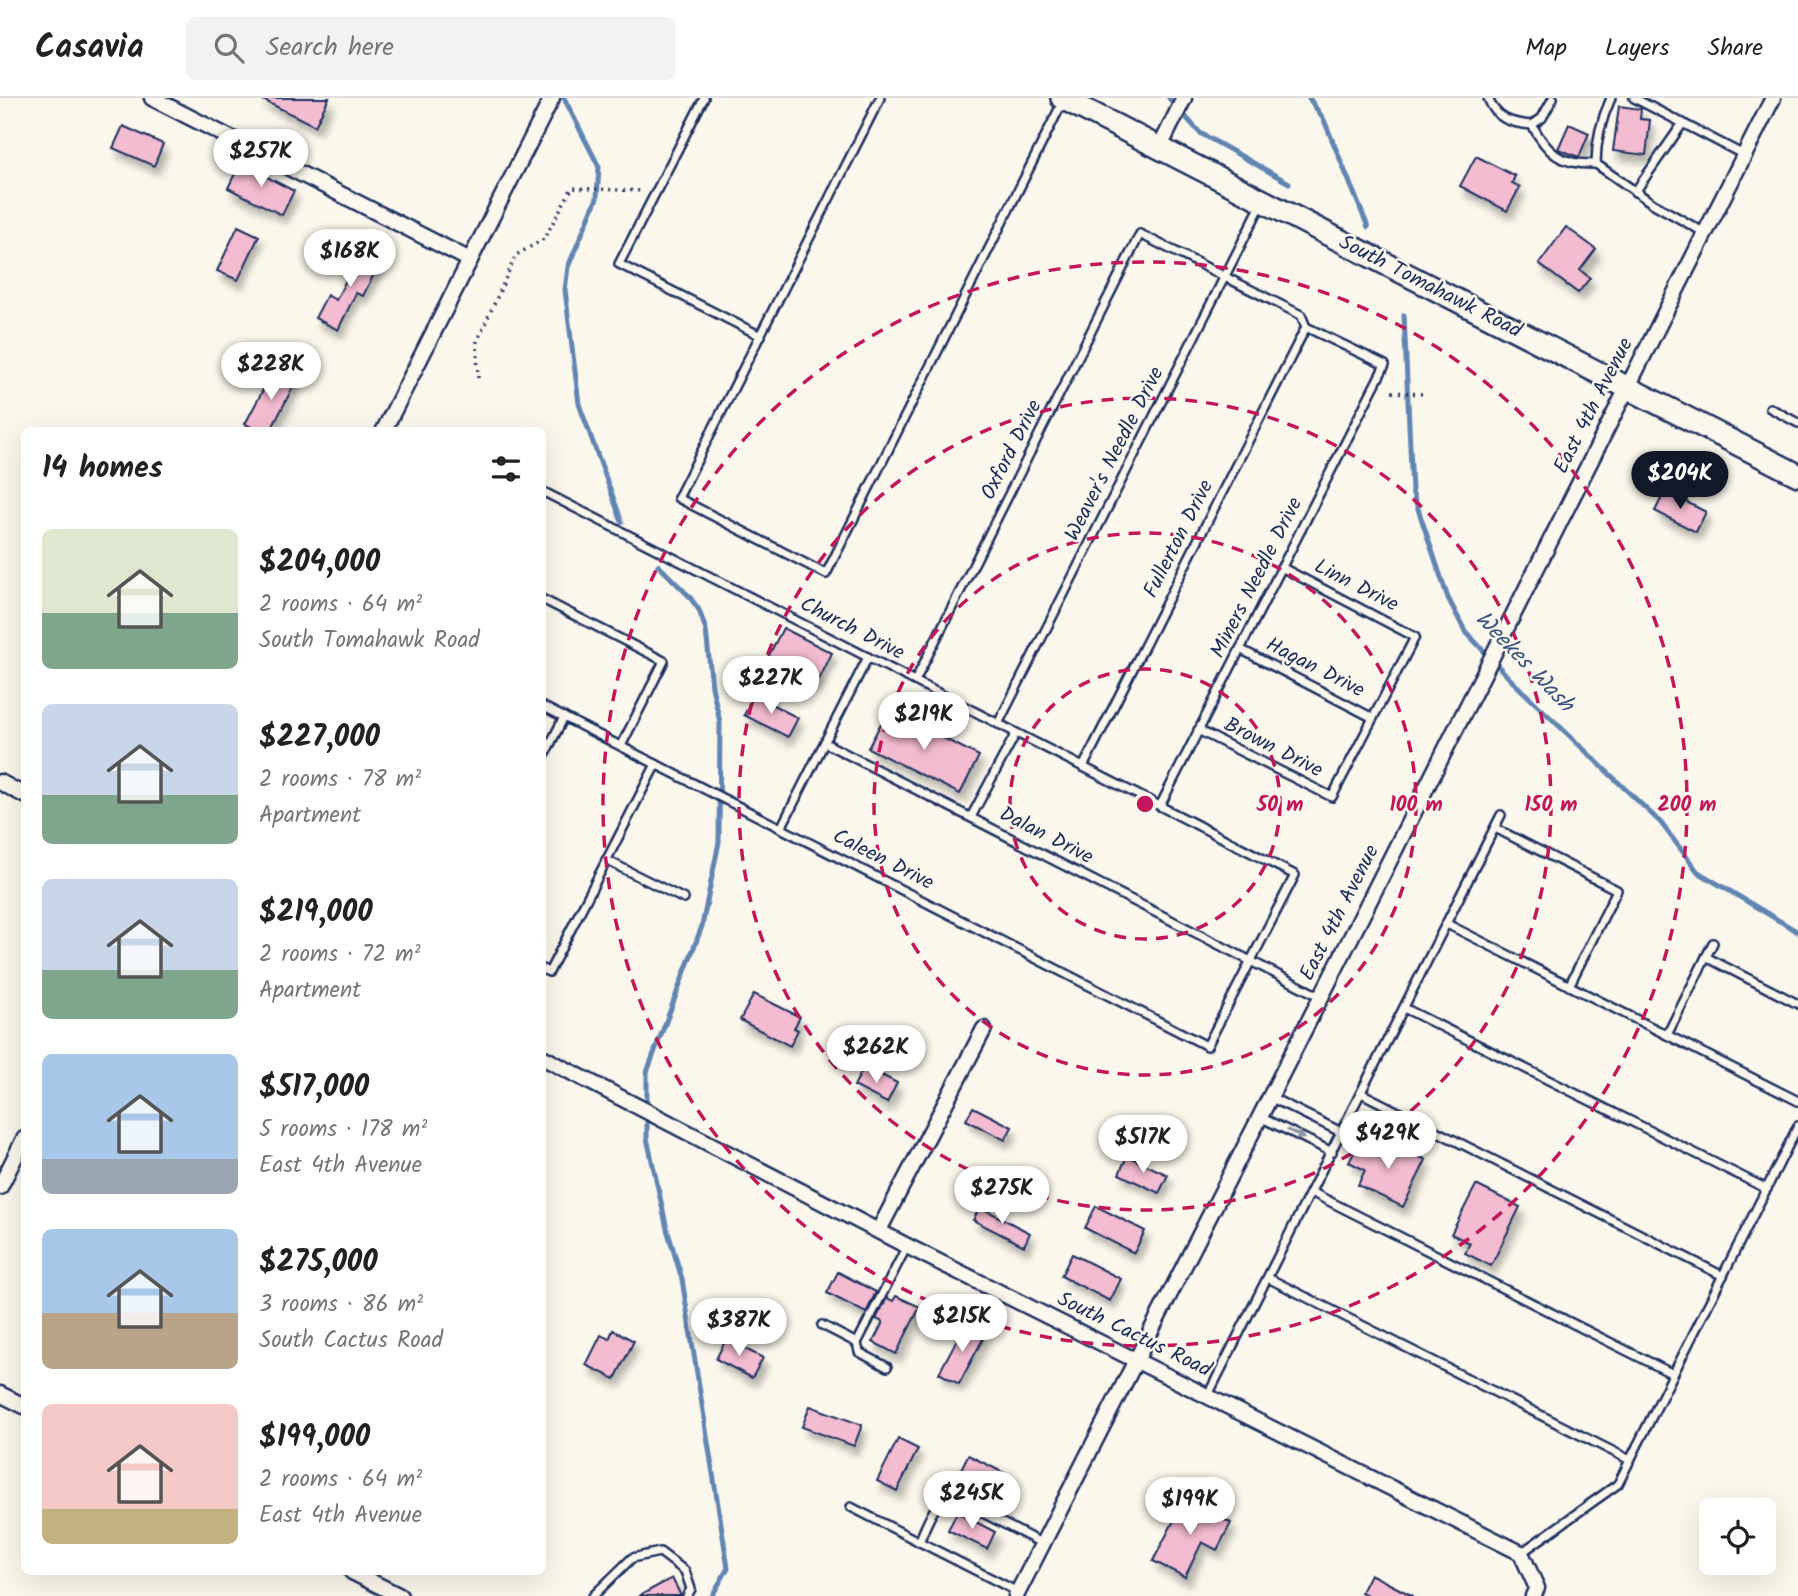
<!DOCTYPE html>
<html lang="en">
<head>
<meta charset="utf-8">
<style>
	body { margin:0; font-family:Kalam,sans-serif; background:#f2f2f2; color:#222; height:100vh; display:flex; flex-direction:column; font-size:26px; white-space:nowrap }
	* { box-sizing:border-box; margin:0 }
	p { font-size:23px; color:#767676 }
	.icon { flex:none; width:38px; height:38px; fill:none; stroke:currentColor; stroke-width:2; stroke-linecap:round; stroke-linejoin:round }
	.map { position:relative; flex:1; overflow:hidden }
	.sheet { position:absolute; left:21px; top:329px; width:525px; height:1148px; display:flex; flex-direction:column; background:#fff; border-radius:10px; box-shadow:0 7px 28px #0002 }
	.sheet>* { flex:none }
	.tools { position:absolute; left:1699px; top:1400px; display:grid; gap:14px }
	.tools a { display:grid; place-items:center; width:77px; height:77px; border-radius:10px; background:#fff; box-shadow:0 7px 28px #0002; font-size:35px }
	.price { position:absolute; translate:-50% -60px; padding:0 16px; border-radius:24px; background:#fff; color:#222; font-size:23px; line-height:46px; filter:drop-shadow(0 2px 4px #0008) }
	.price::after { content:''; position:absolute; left:50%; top:42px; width:21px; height:16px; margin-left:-10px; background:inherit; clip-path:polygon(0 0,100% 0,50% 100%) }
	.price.current { background:#111827; color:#fff }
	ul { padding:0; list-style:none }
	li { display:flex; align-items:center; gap:21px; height:175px; padding:0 21px }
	li span { display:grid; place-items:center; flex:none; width:196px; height:140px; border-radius:10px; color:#555 }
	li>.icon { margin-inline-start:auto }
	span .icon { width:84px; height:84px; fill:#fffc; stroke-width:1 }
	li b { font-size:30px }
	h2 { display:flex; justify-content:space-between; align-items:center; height:84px; padding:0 21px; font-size:30px }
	header { display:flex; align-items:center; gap:42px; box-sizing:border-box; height:98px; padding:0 35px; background:#fff; border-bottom:2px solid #e0e0e0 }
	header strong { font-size:33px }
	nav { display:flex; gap:38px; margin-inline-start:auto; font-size:24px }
	.search { width:490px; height:63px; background:#f2f2f2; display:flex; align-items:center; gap:18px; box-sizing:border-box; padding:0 24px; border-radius:10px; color:#767676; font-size:26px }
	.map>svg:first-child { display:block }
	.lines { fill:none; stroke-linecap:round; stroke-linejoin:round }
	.stream { stroke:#6185b2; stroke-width:5 }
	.building { fill:#f4bcd0; stroke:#1b2f5e; stroke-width:2; filter:url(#shadow) }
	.service-casing { stroke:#1b2f5e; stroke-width:12 }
	.minor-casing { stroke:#1b2f5e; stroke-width:19 }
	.secondary-casing { stroke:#1b2f5e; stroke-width:26 }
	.path { stroke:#1b2f5e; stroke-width:3.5; stroke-dasharray:2 5; stroke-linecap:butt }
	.service { stroke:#fbf7ec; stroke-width:7 }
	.minor { stroke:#fbf7ec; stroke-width:14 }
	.secondary { stroke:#fbf7ec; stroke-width:21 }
	.oneway { fill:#8b93a5 }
	.ring { fill:none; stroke:#c2185b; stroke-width:3.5; stroke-dasharray:12 9 }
	.labels { text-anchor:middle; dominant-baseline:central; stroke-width:5; stroke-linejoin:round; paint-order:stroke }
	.street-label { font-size:21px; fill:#1b2f5e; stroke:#fbf7ec }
	.water-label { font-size:23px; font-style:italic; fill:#385381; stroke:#fbf7ec }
	.centre { fill:#c2185b; stroke:#fbf7ec; stroke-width:3.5 }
	.ring-label { font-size:21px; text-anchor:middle; font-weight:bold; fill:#c2185b; stroke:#fbf7ec; stroke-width:5; stroke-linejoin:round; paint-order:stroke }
</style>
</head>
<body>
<header>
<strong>Casavia</strong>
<div class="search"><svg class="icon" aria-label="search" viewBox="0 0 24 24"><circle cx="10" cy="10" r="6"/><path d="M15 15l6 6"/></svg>Search here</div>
<nav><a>Map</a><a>Layers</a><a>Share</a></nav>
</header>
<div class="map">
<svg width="1798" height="1498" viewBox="0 0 1798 1498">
	<defs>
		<filter id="shadow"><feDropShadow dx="4.5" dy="8" stdDeviation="3.5" flood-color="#0004"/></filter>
	</defs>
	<rect width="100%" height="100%" fill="#fbf7ec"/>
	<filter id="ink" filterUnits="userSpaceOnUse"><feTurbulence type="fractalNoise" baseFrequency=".0143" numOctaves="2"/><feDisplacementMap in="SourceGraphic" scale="14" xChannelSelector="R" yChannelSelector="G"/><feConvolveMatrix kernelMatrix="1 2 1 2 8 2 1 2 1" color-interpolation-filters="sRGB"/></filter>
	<g filter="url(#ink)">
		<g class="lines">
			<g class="stream">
				<polyline points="564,0 599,69 597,100 568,169 565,192 579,306 622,424"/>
				<polyline points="1169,0 1200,35 1289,85"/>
				<polyline points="1309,0 1324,22 1368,129"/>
				<polyline points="1404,217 1412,393 1448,500 1465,533 1512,583 1661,725 1698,774 1798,834"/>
				<polyline points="658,467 689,498 699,512 706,532 712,589 720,624 719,744 702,828 647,974 647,1040 667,1131 682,1181 728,1470 712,1498"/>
			</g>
		</g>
		<g class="building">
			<polygon points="259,0 329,0 315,28"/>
			<polygon points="1619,8 1641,11 1640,21 1650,22 1646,57 1613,53"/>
			<polygon points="1569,26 1589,35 1579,59 1558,51"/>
			<polygon points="123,28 163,46 154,68 113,50"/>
			<polygon points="1476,58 1515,78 1512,85 1520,89 1507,113 1460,88"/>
			<polygon points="240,65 294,93 282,117 228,90"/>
			<polygon points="238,128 259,138 238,182 217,173"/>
			<polygon points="1566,129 1596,151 1580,172 1590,180 1578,195 1539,166"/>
			<polygon points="363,148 383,158 363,198 356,195 338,232 315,220 327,197 336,202"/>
			<polygon points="274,271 296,283 271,332 258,332 245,326"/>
			<polygon points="1665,393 1706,414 1696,434 1655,413"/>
			<polygon points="783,530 832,555 817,586 767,561"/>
			<polygon points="754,597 798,620 788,639 744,617"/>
			<polygon points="888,612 979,658 960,696 868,650"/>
			<polygon points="754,896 800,919 794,930 798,932 790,948 740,922"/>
			<polygon points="864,968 897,985 887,1005 854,988"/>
			<polygon points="973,1009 1012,1029 1005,1042 966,1022"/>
			<polygon points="1381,1040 1426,1062 1403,1109 1358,1087 1365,1072 1349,1064 1358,1047 1373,1055"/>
			<polygon points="1127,1058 1168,1077 1159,1095 1119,1076"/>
			<polygon points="1476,1087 1520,1109 1491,1168 1465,1155 1470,1145 1451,1136"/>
			<polygon points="1096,1108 1145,1133 1134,1155 1085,1130"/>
			<polygon points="980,1109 1030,1135 1024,1148 973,1122"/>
			<polygon points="1072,1156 1121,1181 1110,1203 1061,1178"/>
			<polygon points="838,1174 876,1194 866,1215 827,1195"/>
			<polygon points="896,1198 920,1209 896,1256 873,1244 883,1224 876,1221 887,1200 893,1203"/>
			<polygon points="965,1226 985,1237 959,1286 939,1275"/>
			<polygon points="613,1232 634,1243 615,1281 586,1267 601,1237 609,1241"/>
			<polygon points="726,1241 763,1260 752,1280 716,1261"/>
			<polygon points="810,1308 862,1327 854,1348 802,1329"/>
			<polygon points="898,1341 918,1351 897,1393 877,1383"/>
			<polygon points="968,1357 1012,1379 1002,1400 958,1377"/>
			<polygon points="1185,1401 1231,1425 1217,1452 1202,1444 1185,1479 1153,1463"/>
			<polygon points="957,1414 995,1434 987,1451 948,1432"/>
			<polygon points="1370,1476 1413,1498 1369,1498 1361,1494"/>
			<polygon points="672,1480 681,1498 639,1498"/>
		</g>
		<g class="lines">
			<defs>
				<g id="service">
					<polyline points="704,0 619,166 761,238"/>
					<polyline points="880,0 678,400 826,476 1062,5"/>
					<path d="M1488 0C1496 21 1510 25 1532 27L1542 20 1553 0"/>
					<polyline points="1634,0 1744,57"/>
					<path d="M1532 27C1548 56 1561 67 1596 66 1596 42 1601 22 1611 0"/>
					<polyline points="1596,66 1652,105 1705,135"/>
					<polyline points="1635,94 1683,25"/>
					<polyline points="1770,310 1798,325"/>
					<polyline points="542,393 1295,777 1207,948 542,608"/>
					<polyline points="542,501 664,563 621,648"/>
					<polyline points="1240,551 1373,620"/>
					<polyline points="915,583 1140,136 1301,217 1306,229 1385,267 1160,708"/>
					<polyline points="998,626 1262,105"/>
					<polyline points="1198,632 1332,699 1415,539 1281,469"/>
					<polyline points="825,645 1321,899"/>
					<polyline points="542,662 564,619"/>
					<polyline points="1083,669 1306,229"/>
					<polyline points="971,719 1016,635"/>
					<polyline points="781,730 868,559"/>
					<polyline points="1495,730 1617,792 1569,888"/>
					<polyline points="606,762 684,801"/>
					<polyline points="1447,826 1798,1003"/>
					<polyline points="1706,859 1798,906"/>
					<polyline points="542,871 549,874 656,666"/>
					<polyline points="1404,910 1767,1091"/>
					<polyline points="1667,937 1713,845"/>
					<polyline points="1361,995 1723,1178"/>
					<polyline points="1270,999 1341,1034"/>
					<polyline points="1260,1019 1332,1054"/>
					<polyline points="1311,1094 1673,1276"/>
					<polyline points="1268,1180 1630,1362"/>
					<polyline points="822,1227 857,1245 859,1254 887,1269"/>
					<polyline points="857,1245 907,1148"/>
					<polyline points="1208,1297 1501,717"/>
					<polyline points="851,1409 1018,1494"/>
					<path d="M919 1444C926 1429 934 1401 952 1399L1043 1446"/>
					<polyline points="1521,1455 1618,1386 1798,1028"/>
					<polyline points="593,1498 632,1460 660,1454 685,1473 691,1491 687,1498"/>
				</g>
				<g id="minor">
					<polyline points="152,0 470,162"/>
					<polyline points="1160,49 1184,0"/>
					<polyline points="384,332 552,0"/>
					<polyline points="0,684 24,697"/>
					<polyline points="542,959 907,1148 1521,1455 1537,1490 1533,1498"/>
					<polyline points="0,1089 24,1041"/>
					<polyline points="879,1132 984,931"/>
					<polyline points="0,1296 24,1308"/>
					<polyline points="352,1474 400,1498"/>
					<polyline points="1016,1498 1321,899 1773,0"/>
				</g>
				<polyline id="secondary" points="1062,0 1798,377"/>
			</defs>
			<use href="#service" class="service-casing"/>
			<use href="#minor" class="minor-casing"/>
			<use href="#secondary" class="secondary-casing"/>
			<g class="path">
				<polyline points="478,280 477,244 516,157 544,141 572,90 644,93"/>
				<polyline points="1392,294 1422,296"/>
			</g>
			<use href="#service" class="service"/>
			<use href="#minor" class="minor"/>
			<use href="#secondary" class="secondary"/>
		</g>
		<defs><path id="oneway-solid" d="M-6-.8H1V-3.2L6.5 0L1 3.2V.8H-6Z" transform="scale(1.75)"/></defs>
		<use class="oneway" href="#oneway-solid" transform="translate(1296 1036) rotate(26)"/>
	</g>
	<g class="ring">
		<circle cx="1145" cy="706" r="135"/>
		<circle cx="1145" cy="706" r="271"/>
		<circle cx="1145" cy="706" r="406"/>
		<circle cx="1145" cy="706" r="542"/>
	</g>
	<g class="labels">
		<g class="street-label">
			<text transform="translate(1430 189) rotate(27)">South Tomahawk Road</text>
			<text transform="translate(1594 308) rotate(-63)">East 4th Avenue</text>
			<text transform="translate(1012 352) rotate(-63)">Oxford Drive</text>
			<text transform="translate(1115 356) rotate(-63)">Weaver's Needle Drive</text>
			<text transform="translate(1179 441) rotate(-63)">Fullerton Drive</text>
			<text transform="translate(1257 480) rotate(-63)">Miners Needle Drive</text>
			<text transform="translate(1356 488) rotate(27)">Linn Drive</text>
			<text transform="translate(852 531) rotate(27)">Church Drive</text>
			<text transform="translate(1315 570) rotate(27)">Hagan Drive</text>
			<text transform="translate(1273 650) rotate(27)">Brown Drive</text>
			<text transform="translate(1046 738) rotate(27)">Dalan Drive</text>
			<text transform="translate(883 762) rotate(27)">Caleen Drive</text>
			<text transform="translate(1340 815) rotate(-63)">East 4th Avenue</text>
			<text transform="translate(1134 1237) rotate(26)">South Cactus Road</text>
		</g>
		<g class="water-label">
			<text transform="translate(1524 564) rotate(46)">Weekes Wash</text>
		</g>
	</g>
	<circle cx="1145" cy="706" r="10" class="centre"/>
	<g class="ring-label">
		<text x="1280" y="713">50 m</text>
		<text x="1416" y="713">100 m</text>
		<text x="1551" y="713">150 m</text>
		<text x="1687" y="713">200 m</text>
	</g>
</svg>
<div class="tools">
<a><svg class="icon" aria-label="locate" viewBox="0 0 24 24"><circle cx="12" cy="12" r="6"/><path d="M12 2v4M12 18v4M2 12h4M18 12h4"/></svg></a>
</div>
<b class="price" style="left:261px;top:91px">$257K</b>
<b class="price" style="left:350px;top:191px">$168K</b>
<b class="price" style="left:271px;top:304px">$228K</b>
<b class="price current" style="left:1680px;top:413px">$204K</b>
<b class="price" style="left:771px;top:618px">$227K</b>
<b class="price" style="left:924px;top:654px">$219K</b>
<b class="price" style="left:876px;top:987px">$262K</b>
<b class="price" style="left:1388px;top:1073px">$429K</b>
<b class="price" style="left:1143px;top:1077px">$517K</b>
<b class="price" style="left:1002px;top:1128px">$275K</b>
<b class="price" style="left:962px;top:1256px">$215K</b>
<b class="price" style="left:739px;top:1260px">$387K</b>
<b class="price" style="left:972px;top:1433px">$245K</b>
<b class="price" style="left:1190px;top:1439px">$199K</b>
<section class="sheet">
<h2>14 homes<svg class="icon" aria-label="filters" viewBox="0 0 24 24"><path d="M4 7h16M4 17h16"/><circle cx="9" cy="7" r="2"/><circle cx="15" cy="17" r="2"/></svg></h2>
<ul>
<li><span style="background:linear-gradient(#dfe7d0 60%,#7fa58c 0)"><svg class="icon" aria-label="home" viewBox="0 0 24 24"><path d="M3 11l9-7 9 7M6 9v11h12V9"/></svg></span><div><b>$204,000</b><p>2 rooms · 64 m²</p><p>South Tomahawk Road</p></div></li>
<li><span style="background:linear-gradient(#c9d6e8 65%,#7fa58c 0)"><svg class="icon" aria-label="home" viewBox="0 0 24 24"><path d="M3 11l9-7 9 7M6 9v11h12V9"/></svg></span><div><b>$227,000</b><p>2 rooms · 78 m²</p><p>Apartment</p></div></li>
<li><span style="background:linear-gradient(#c9d6e8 65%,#7fa58c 0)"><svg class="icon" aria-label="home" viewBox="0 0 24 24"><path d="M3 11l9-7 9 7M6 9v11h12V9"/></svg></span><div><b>$219,000</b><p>2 rooms · 72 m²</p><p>Apartment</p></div></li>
<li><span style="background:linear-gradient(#a9c7e8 75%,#9aa5b1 0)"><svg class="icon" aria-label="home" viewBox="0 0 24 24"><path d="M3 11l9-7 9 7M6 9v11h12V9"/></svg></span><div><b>$517,000</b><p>5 rooms · 178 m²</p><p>East 4th Avenue</p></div></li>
<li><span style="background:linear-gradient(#a9c7e8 60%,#b9a48a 0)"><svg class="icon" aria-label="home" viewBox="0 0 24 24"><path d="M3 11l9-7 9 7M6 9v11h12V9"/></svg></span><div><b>$275,000</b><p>3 rooms · 86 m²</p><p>South Cactus Road</p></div></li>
<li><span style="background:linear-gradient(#f6c9c9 75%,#c2b280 0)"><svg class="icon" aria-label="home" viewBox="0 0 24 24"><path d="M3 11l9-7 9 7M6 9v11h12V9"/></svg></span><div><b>$199,000</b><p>2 rooms · 64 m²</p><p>East 4th Avenue</p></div></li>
</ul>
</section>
</div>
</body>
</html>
